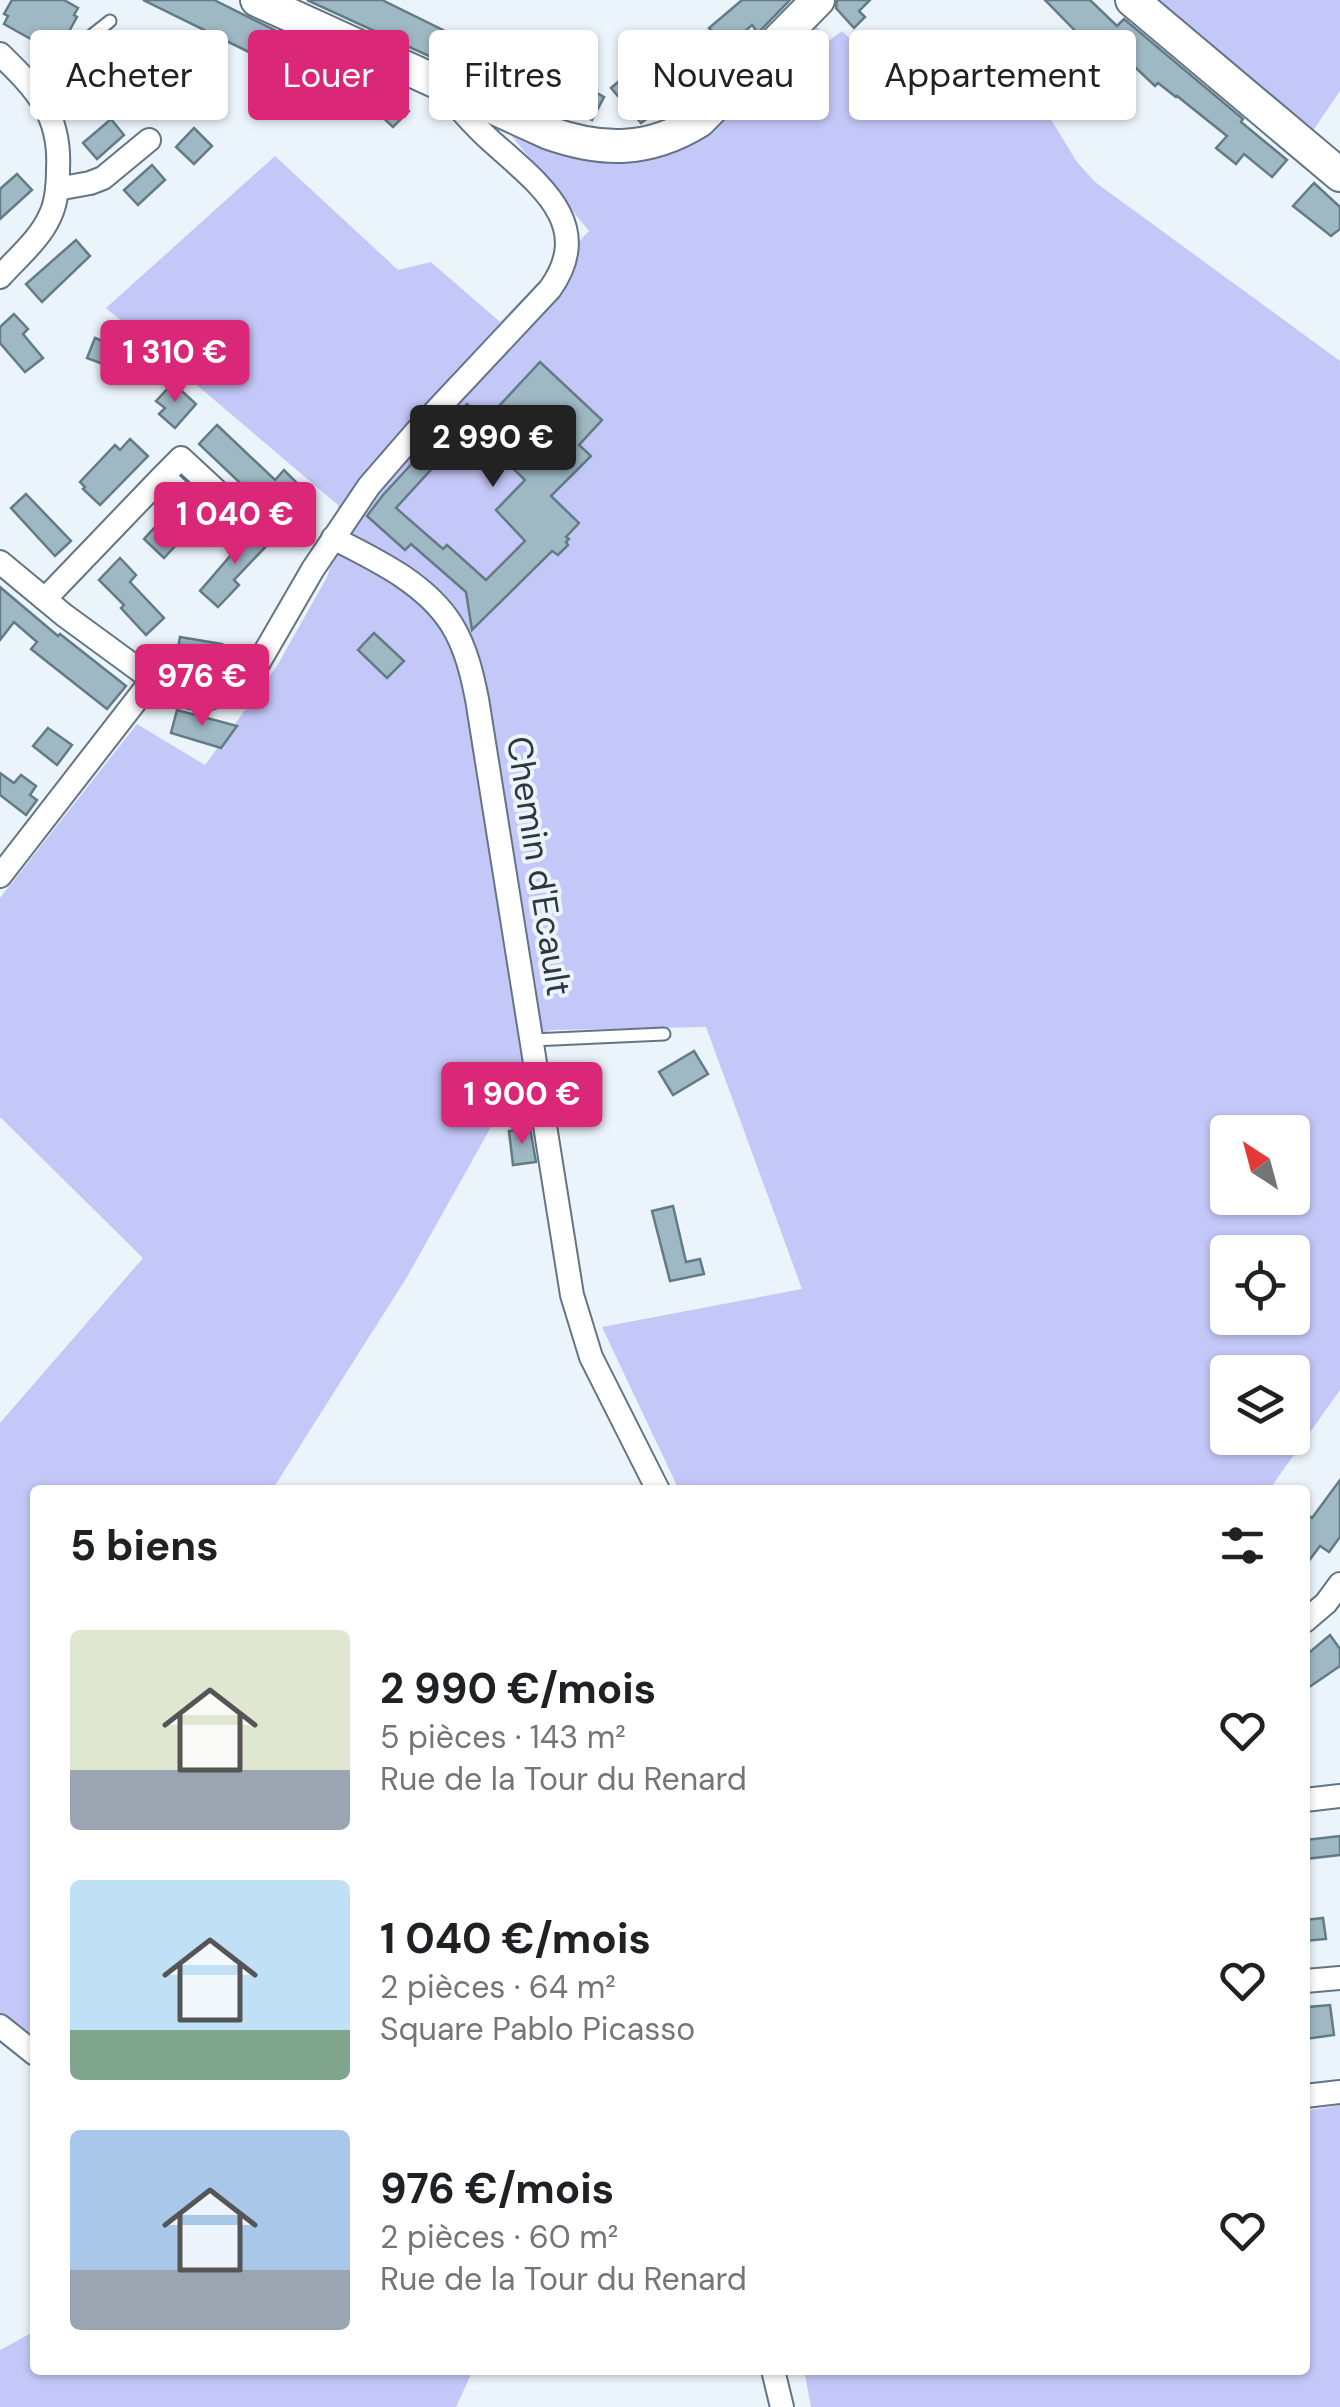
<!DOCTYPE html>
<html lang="fr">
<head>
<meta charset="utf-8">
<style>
	body { margin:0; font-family:"DM Sans",sans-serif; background:#f2f2f2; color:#202124; height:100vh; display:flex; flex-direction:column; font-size:38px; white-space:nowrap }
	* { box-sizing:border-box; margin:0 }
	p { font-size:32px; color:#757577 }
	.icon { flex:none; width:55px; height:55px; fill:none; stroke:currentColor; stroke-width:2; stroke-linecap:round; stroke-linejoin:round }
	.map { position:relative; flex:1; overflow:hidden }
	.sheet { position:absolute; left:30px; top:1485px; width:1280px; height:890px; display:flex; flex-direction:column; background:#fff; border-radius:10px; box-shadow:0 2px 8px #0004 }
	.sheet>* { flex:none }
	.top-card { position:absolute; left:30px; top:30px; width:1280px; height:90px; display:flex; gap:20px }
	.needle { width:65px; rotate:324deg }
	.tools { position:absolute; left:1210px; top:1115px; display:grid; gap:20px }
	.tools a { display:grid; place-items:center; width:100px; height:100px; border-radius:10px; background:#fff; box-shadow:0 2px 8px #0004; font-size:50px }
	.price { position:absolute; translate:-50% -85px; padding:0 22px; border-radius:10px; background:#db2777; color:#fff; font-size:32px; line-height:65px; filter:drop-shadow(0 2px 5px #0008) }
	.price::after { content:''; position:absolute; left:50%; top:60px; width:30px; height:22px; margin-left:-15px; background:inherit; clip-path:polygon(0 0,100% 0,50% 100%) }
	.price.active { background:#222; color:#fff }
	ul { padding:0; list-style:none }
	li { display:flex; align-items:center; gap:30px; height:250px; padding:0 40px }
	li span { display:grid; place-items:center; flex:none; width:280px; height:200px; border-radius:10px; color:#555 }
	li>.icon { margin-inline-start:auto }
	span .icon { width:120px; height:120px; fill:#fffc; stroke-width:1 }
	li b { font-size:42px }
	h2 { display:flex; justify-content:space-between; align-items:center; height:120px; padding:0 40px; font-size:42px }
	.chip { padding:0 35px; border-radius:10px; background:#fff; box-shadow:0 2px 8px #0004; font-size:35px; line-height:90px }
	.chip.active { background:#db2777; color:#fff }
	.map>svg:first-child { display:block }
	.green { fill:#c4c8f8; fill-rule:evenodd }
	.building { fill:#9fb9c4; stroke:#637b86; stroke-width:2.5; fill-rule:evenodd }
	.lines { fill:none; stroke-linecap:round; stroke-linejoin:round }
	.lane-casing { stroke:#637585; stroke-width:15 }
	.street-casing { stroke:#637585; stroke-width:26 }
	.secondary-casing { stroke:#637585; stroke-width:36 }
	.lane { stroke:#fff; stroke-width:11 }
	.street { stroke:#fff; stroke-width:22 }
	.secondary { stroke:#fff; stroke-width:32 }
	.labels { text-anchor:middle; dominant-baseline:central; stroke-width:8; stroke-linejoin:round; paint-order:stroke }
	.street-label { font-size:35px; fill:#2f373e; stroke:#ecf4fb }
</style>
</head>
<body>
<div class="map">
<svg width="1340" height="2407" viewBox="0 0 1340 2407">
	<rect width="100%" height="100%" fill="#ecf4fb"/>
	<g class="green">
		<polygon points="1156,0 1340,0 1340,91 1312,132"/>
		<path d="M813 23 830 40 842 31 927 115 1000 36 1077 162 1095 182 1340 361V1390L1269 1490H679L602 1327 802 1289 706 1027 551 1030 525 1039 524 1068 407 1277 274 1487 278 1490H35V2065L0 2040V1423L143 1258 0 1117V898L137 724 205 765 277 666 327 577 338 542V505L106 308 275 156 398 270 431 262 500 322 589 231 502 124 646 161 684 147 719 119ZM1228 1132H1292V1198H1228ZM1228 1252H1292V1318H1228ZM1228 1372H1292V1438H1228Z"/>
		<polygon points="1340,2105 1340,2407 811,2407 804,2370 1305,2370 1305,2111"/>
		<polygon points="35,2331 35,2370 473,2370 456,2407 0,2407 0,2350"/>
	</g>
	<g class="building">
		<polygon points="12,0 64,0 78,8 74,15 77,17 61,46 58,44 54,52 4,24 8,16 4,14"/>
		<polygon points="143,0 214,0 331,58 361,69 388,96 391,93 409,111 393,127 375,110 367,118 348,101 350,99 324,77 321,81 261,48 257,56"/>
		<polygon points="307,0 382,0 443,30 441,34 487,56 491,47 522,61 523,59 576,89 579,83 604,97 592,120 558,102 553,113"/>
		<polygon points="742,0 790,0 758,33 752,25 726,48 731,54 719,65 722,69 687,104 679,95 641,123 611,88 639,64 654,83 667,72 669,74 714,33 709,28"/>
		<polygon points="837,0 870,0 859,11 865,17 854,28 836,8"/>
		<polygon points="1045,0 1090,0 1117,26 1124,19 1243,119 1241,122 1287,160 1272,177 1244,154 1236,164 1216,148 1227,136 1177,96 1176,97 1158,83 1155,86 1136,68 1135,69 1105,37 1093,49"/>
		<polygon points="180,37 190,46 146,95 118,69 128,56 141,69 147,62 152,67"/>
		<polygon points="111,119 124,135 97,159 83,143"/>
		<polygon points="194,128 212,146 194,164 176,147"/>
		<polygon points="152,165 165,180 138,205 124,190"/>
		<polygon points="17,174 32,190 0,219 0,189"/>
		<polygon points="1314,183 1340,207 1340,229 1331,236 1293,206"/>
		<polygon points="76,240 90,256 42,302 26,284"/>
		<polygon points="14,314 28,329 23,334 43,358 25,372 0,343 0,327"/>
		<polygon points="95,338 132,353 124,372 87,358"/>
		<path d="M540 362 602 420 579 445 591 456 551 496 579 523 566 537 569 539 566 542 568 545 558 555 552 551 472 630 466 592 411 544 405 550 367 516 383 495 467 404 485 421ZM470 427 525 480 496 510 525 541 486 580 447 545 443 549 396 508Z"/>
		<polygon points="173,383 196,404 175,428 159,414 165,408 156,401"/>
		<polygon points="217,425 275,480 284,470 301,487 271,520 253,503 257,499 199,444"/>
		<polygon points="130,439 148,456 100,505 83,489 85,487 80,482 115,445 120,450"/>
		<polygon points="26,494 71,541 55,556 11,508"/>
		<polygon points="171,510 191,529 164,558 144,539"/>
		<polygon points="252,526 270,542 234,580 239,585 218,607 200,591 237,548 234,545"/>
		<polygon points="120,558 136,575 130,582 164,618 146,635 121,608 124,605 99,580"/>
		<polygon points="0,587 58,636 60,634 126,686 107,709 31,649 37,642 14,622 0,640"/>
		<polygon points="374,633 404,661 387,678 358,650"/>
		<polygon points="180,637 222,644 218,665 199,663 199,665 190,664 190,668 175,666"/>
		<polygon points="177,710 237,726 221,748 171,733"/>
		<polygon points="48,728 72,745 57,765 33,746"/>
		<polygon points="0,773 14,783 21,775 36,786 30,795 37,800 26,815 0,795"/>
		<polygon points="694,1051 708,1074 673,1095 659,1072"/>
		<polygon points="530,1128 536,1162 513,1165 509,1131"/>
		<polygon points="673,1206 686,1262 700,1259 704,1274 670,1281 652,1211"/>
		<polygon points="1340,1480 1340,1537 1329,1552 1320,1546 1305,1566 1305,1513 1312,1518"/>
		<polygon points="1330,1635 1340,1649 1340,1666 1305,1690 1305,1656"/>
		<polygon points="1340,1836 1340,1855 1305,1859 1305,1840"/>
		<polygon points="1323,1918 1326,1939 1305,1941 1305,1920"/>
		<polygon points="1330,2005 1334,2035 1305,2039 1305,2010 1308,2009 1308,2007"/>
	</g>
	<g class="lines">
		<defs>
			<g id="lane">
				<polyline points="30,84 110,21"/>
				<polyline points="532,1040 664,1034"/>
			</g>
			<g id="street">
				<path d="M0 54C37 90 61 115 58 169 58 185 57 202 50 216 40 239 17 258 0 277"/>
				<polyline points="57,189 90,183 103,178 149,140"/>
				<path d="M333 538C376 560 426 583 452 625 466 648 472 674 477 699L572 1295 591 1357 658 1490"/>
				<path d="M0 562 64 615 161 686 190 697 210 698 227 692 244 680 258 664 313 569 369 486 415 433 550 289C597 223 536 182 490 140 472 124 457 106 442 88"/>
				<polyline points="45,599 163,476 181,458 223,497 227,501 227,511 217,520 208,518 163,476"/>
				<polyline points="0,876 152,680"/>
				<polyline points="1305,1621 1326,1603 1340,1584"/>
				<polyline points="1305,1800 1340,1796"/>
				<polyline points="1305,1981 1340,1978"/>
				<polyline points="0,2026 35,2054"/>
				<polyline points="1305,2096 1340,2092"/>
				<polyline points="773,2370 782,2407"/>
			</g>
			<g id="secondary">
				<path d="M257 0 549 133C603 152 649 152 699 121L818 0"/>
				<polyline points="1132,0 1340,175"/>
			</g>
		</defs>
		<use href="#lane" class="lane-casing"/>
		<use href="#street" class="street-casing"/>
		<use href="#secondary" class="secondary-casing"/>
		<use href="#lane" class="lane"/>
		<use href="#street" class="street"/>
		<use href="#secondary" class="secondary"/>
	</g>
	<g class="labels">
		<g class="street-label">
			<text transform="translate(539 866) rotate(81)">Chemin d'Ecault</text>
		</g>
	</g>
</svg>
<div class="tools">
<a><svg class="needle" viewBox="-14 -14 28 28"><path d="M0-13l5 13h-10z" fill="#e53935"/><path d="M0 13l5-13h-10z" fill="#757577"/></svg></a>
<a><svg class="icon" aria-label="locate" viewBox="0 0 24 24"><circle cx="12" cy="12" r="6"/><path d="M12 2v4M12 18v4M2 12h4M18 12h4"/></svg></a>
<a><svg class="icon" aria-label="layers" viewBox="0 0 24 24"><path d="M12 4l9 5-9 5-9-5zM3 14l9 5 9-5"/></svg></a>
</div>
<b class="price" style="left:175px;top:405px">1 310 €</b>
<b class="price active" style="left:493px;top:490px">2 990 €</b>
<b class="price" style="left:235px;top:567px">1 040 €</b>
<b class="price" style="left:202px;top:729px">976 €</b>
<b class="price" style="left:522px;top:1147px">1 900 €</b>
<div class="top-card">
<a class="chip">Acheter</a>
<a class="chip active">Louer</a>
<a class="chip">Filtres</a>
<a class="chip">Nouveau</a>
<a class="chip">Appartement</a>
</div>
<section class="sheet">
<h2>5 biens<svg class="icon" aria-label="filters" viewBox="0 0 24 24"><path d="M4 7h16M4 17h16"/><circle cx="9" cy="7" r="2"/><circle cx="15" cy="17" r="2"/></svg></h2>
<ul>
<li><span style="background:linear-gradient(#dfe7d0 70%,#9aa5b1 0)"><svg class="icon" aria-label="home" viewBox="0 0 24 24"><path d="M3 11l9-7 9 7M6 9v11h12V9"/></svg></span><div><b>2 990 €/mois</b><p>5 pièces · 143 m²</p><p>Rue de la Tour du Renard</p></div><svg class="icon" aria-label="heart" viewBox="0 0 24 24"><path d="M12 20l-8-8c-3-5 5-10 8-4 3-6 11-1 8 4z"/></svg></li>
<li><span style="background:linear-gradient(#bfe0f5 75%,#7fa58c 0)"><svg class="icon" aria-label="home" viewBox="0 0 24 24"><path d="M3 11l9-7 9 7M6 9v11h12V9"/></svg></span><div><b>1 040 €/mois</b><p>2 pièces · 64 m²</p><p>Square Pablo Picasso</p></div><svg class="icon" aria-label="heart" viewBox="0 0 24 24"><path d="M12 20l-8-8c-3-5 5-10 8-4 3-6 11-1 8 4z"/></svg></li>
<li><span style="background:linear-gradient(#a9c7e8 70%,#9aa5b1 0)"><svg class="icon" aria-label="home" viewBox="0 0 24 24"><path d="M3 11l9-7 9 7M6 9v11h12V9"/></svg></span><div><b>976 €/mois</b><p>2 pièces · 60 m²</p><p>Rue de la Tour du Renard</p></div><svg class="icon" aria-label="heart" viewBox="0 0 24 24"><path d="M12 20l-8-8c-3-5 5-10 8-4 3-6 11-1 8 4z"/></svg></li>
</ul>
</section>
</div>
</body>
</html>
